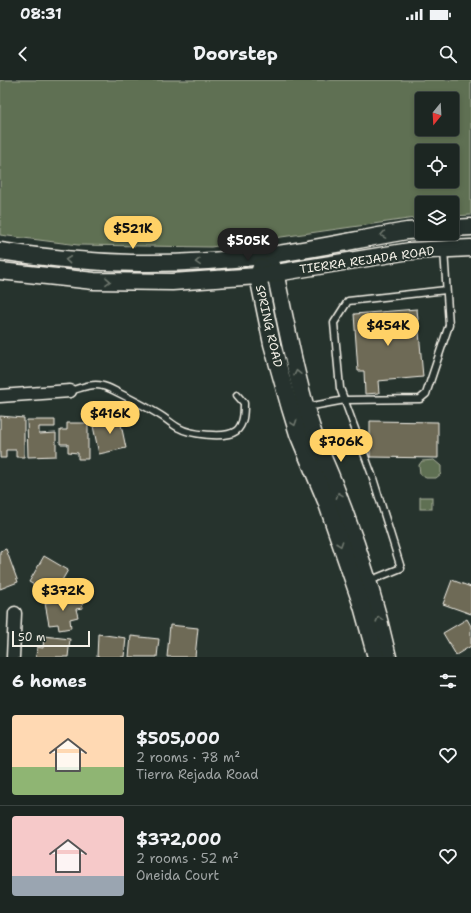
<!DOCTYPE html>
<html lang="en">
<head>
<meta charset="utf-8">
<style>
	body { margin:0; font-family:"Shantell Sans",sans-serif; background:#29322f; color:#f1f3f6; height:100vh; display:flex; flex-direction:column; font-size:15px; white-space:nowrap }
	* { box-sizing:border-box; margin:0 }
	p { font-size:13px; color:#a0a5a5 }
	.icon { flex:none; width:22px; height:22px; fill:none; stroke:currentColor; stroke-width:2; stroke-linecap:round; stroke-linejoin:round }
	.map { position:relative; height:577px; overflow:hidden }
	.side { display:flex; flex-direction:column; background:#1c2622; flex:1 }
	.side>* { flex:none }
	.needle { width:26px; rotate:198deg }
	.tools { position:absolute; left:415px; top:12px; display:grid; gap:8px }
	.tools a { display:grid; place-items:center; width:44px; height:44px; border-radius:4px; background:#1c2622; box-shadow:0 2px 6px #0003,0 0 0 1px #3a4340; font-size:20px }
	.scale { position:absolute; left:12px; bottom:10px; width:78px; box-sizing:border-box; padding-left:4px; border:2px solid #f4f1e8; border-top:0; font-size:11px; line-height:14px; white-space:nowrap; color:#f4f1e8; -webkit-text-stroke:3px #26332d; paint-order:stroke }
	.price { position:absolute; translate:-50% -34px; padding:0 9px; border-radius:14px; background:#ffd166; color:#111; font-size:13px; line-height:26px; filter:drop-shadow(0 1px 2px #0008) }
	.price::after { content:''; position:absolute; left:50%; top:24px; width:12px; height:9px; margin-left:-6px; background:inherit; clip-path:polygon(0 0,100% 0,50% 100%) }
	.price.selected { background:#222; color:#fff }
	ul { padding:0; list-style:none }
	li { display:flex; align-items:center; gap:12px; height:100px; padding:0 12px }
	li+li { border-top:1px solid #3a4340 }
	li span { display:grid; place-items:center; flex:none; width:112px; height:80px; border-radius:4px; color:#555 }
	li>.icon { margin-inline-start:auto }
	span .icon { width:48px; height:48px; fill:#fffc; stroke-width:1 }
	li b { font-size:17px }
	h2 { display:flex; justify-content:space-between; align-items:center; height:48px; padding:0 12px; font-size:17px }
	.status { display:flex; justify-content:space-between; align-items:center; height:28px; padding:0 20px; background:#1c2622; direction:ltr }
	.status svg { height:11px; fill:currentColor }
	header { display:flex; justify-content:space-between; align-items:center; height:52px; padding:0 12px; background:#1c2622; font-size:18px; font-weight:700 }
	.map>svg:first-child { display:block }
	.green { fill:#5f7052; stroke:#aab09d; fill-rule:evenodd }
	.building { fill:#6e6a57; stroke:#f4f1e8 }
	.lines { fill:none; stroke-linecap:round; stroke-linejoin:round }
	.service-casing { stroke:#f4f1e8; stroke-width:9 }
	.minor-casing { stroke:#f4f1e8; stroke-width:15 }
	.secondary-casing { stroke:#f4f1e8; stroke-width:19 }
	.service { stroke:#26332d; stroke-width:6 }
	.minor { stroke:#26332d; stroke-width:12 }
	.secondary { stroke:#26332d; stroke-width:16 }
	.oneway { stroke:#6e766e }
	.labels { text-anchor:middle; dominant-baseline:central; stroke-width:4; stroke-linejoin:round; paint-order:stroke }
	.street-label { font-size:12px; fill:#f4f1e8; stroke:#26332d }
</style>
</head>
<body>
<div class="status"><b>08:31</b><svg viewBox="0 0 49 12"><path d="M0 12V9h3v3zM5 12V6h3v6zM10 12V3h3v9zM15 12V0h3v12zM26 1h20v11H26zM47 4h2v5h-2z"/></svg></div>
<header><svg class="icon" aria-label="back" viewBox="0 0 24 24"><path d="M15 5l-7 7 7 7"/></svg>Doorstep<svg class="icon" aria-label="search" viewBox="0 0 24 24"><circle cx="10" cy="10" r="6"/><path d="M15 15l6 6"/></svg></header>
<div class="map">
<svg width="471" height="577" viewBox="0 0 471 577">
	<rect width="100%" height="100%" fill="#26332d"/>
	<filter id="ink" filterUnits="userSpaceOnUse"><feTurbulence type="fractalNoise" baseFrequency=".025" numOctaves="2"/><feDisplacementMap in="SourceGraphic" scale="8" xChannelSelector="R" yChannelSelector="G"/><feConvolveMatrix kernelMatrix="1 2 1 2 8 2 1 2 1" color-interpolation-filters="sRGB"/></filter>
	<g filter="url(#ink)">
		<g class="green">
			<path d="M0 0H471V135L452 136V123H422V137L211 167 78 165 0 155ZM422 19H452V49H422ZM422 71H452V101H422Z"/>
			<polygon points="434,380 441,386 441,394 436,398 426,398 420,394 419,385 422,381"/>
			<rect x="420" y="417" width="12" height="12"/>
		</g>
		<g class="building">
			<polygon points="417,229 423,297 378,301 379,313 365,314 364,291 358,291 354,234"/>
			<polygon points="119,335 126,368 99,374 93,346 103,344 102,339"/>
			<polygon points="0,336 24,338 24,377 16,377 16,370 6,370 6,378 0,378"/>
			<polygon points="27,340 55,340 55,347 39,347 39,354 56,353 56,376 28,377"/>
			<polygon points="370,341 438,342 438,378 370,377"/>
			<polygon points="67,343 88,343 88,379 78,379 78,373 68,372 68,364 60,364 60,350 67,350"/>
			<polygon points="6,469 18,502 0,509 0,471"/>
			<polygon points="44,476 68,490 53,516 29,502"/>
			<polygon points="452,500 471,507 471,534 443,524"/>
			<polygon points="81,517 83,528 76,529 78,537 70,539 71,548 59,550 58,544 49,545 45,523"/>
			<polygon points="467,539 471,546 471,566 456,575 443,553"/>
			<polygon points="170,545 198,548 195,577 167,577"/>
			<polygon points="98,554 126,558 124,577 97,577"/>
			<polygon points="44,556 70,559 68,577 36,577 37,567 43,568"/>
			<polygon points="131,556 159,559 157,577 129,577"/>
		</g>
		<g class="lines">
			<defs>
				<g id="service">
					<path d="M70 311C80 308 92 303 103 306 108 307 113 310 117 312 133 320 149 328 163 337 169 341 173 345 179 348 189 354 225 359 236 351 244 345 244 332 244 323L237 315"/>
					<polyline points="307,327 345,320 420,319 426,314 449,245 444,170"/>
					<polyline points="369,501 401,488 372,395 340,308 334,243 348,221 446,210"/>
				</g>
				<g id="minor">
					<polyline points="0,316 70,311"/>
					<polyline points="13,577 15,533"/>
				</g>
				<g id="secondary">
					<polyline points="452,148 471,147"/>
					<path d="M0 171C90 185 172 187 263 176 311 170 359 159 407 151L422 150"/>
					<path d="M270 184 275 192C287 248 297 304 315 358 323 379 333 399 340 420 360 471 376 523 388 577"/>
					<polyline points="261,187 258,196 272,264 290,328 298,354 326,421 362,526 376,577"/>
					<polyline points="0,191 94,201 172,202 258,196 410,171 471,168"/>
				</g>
			</defs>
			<use href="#service" class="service-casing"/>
			<use href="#minor" class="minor-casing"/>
			<use href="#secondary" class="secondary-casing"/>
			<use href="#service" class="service"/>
			<use href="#minor" class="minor"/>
			<use href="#secondary" class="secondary"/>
		</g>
		<defs><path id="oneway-chevron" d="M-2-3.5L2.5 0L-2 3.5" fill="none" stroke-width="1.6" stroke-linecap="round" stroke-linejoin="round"/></defs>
		<g class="oneway">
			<use href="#oneway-chevron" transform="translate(383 155) rotate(170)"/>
			<use href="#oneway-chevron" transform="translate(68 180) rotate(-174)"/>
			<use href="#oneway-chevron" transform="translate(198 182) rotate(177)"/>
			<use href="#oneway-chevron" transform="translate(108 201) rotate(2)"/>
			<use href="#oneway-chevron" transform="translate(297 293) rotate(-102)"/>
			<use href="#oneway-chevron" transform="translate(294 343) rotate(71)"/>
			<use href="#oneway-chevron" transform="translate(339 415) rotate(-111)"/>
			<use href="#oneway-chevron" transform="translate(340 464) rotate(71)"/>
			<use href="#oneway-chevron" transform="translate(379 539) rotate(-105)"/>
		</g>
	</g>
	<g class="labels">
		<g class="street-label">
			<text transform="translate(367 180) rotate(-8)">TIERRA REJADA ROAD</text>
			<text transform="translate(269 246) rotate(77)">SPRING ROAD</text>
		</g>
	</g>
</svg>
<div class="tools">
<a><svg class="needle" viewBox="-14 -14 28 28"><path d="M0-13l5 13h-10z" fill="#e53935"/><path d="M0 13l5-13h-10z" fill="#a0a5a5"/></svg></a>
<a><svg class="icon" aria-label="locate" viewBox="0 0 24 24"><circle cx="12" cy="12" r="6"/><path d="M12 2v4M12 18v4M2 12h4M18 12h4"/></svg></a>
<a><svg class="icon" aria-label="layers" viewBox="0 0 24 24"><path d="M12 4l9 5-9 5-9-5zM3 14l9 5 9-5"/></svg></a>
</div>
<div class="scale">50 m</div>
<b class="price" style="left:133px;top:170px">$521K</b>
<b class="price selected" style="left:248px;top:182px">$505K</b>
<b class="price" style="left:388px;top:267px">$454K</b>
<b class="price" style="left:110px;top:355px">$416K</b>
<b class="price" style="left:341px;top:383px">$706K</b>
<b class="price" style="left:63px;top:532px">$372K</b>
</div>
<section class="side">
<h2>6 homes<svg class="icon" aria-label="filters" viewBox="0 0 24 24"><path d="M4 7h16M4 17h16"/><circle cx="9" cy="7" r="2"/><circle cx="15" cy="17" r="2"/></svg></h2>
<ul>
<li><span style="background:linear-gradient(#ffd9b3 65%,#8fb573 0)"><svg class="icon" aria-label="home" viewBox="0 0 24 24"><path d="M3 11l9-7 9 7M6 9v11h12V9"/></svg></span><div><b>$505,000</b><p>2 rooms · 78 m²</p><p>Tierra Rejada Road</p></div><svg class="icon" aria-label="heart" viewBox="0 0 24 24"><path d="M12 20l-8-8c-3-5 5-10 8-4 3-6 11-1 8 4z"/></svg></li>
<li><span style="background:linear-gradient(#f6c9c9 75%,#9aa5b1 0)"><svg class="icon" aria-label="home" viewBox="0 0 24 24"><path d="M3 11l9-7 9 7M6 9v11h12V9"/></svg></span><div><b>$372,000</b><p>2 rooms · 52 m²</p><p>Oneida Court</p></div><svg class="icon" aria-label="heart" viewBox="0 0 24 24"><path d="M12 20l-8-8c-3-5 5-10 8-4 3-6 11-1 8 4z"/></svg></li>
</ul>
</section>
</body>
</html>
